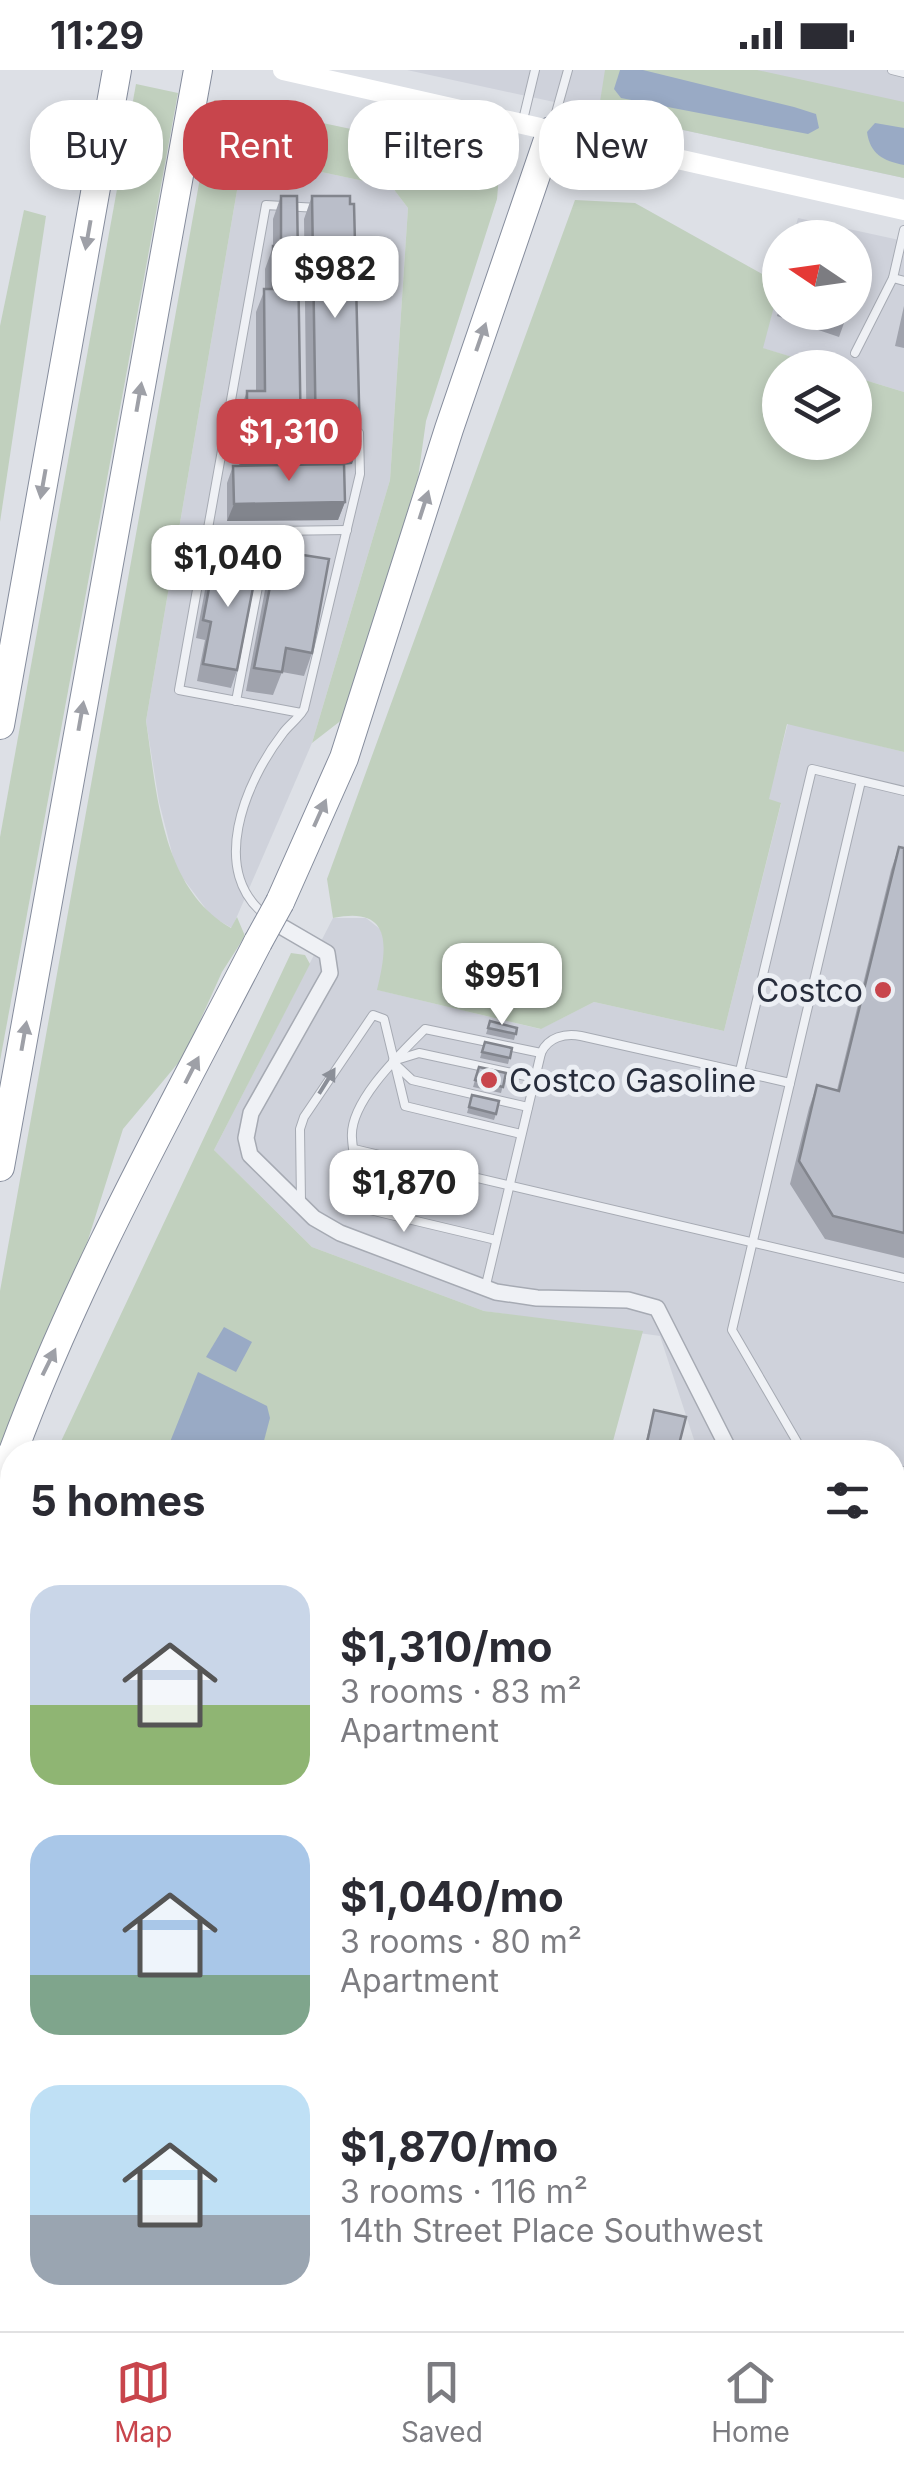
<!DOCTYPE html>
<html lang="en">
<head>
<meta charset="utf-8">
<style>
	body { margin:0; font-family:Inter,sans-serif; background:#f7f7f7; color:#2b2b33; height:100vh; display:flex; flex-direction:column; font-size:38px; white-space:nowrap }
	* { box-sizing:border-box; margin:0 }
	p { font-size:32px; color:#7c7c81 }
	.icon { flex:none; width:55px; height:55px; fill:none; stroke:currentColor; stroke-width:2; stroke-linecap:round; stroke-linejoin:round }
	.map { position:relative; flex:1; overflow:hidden }
	.details { position:absolute; left:0px; top:1370px; width:905px; height:892px; display:flex; flex-direction:column; background:#fff; border-radius:40px 40px 0 0; box-shadow:0 5px 15px #0003 }
	.details>* { flex:none }
	.banner { position:absolute; left:30px; top:30px; width:845px; height:90px; display:flex; gap:20px }
	.needle { width:65px; rotate:283deg }
	.fabs { position:absolute; left:762px; top:150px; display:grid; gap:20px }
	.fabs a { display:grid; place-items:center; width:110px; height:110px; border-radius:50%; background:#fff; box-shadow:0 5px 15px #0003; font-size:50px }
	.price { position:absolute; translate:-50% -85px; padding:0 22px; border-radius:20px; background:#fff; color:#222; font-size:32px; line-height:65px; filter:drop-shadow(0 2px 5px #0008) }
	.price::after { content:''; position:absolute; left:50%; top:60px; width:30px; height:22px; margin-left:-15px; background:inherit; clip-path:polygon(0 0,100% 0,50% 100%) }
	.price.active { background:#c8454c; color:#fff }
	ul { padding:0; list-style:none }
	li { display:flex; align-items:center; gap:30px; height:250px; padding:0 30px }
	li span { display:grid; place-items:center; flex:none; width:280px; height:200px; border-radius:30px; color:#555 }
	li>.icon { margin-inline-start:auto }
	span .icon { width:120px; height:120px; fill:#fffc; stroke-width:1 }
	li b { font-size:42px }
	h2 { display:flex; justify-content:space-between; align-items:center; height:120px; padding:0 30px; font-size:42px }
	.chip { padding:0 35px; border-radius:40px; background:#fff; box-shadow:0 5px 15px #0003; font-size:35px; line-height:90px }
	.chip.active { background:#c8454c; color:#fff }
	.status { display:flex; justify-content:space-between; align-items:center; height:70px; padding:0 50px; background:#fff; direction:ltr }
	.status svg { height:28px; fill:currentColor }
	.tabs { display:flex; justify-content:space-around; align-items:center; height:140px; border-top:2px solid #e1e1e2; background:#fff; font-size:28px; color:#7c7c81 }
	.tabs a { display:grid; justify-items:center; gap:5px }
	.tabs .active { color:#c8454c }
	.map>svg:first-child { display:block }
	.built { fill:#cfd2db }
	.green { fill:#c1d0be }
	.water { fill:#99aac5 }
	.lines { fill:none; stroke-linecap:round; stroke-linejoin:round }
	.service-casing { stroke:#a6aab3; stroke-width:10 }
	.minor-casing { stroke:#a6aab3; stroke-width:18 }
	.motorway-casing { stroke:#858c9c; stroke-width:30 }
	.service { stroke:#eff1f5; stroke-width:8 }
	.minor { stroke:#eff1f5; stroke-width:15 }
	.secondary { stroke:#fff; stroke-width:20 }
	.motorway { stroke:#fff; stroke-width:28 }
	.motorway-bridge-casing { stroke:#858c9c; stroke-width:30; stroke-linecap:butt }
	.motorway-bridge { stroke:#fff; stroke-width:28 }
	.wall { fill:#a0a3ad }
	.shaded-wall { fill:#82858d }
	.building { fill:#babec9; stroke:#82858d; stroke-width:2.5 }
	.oneway { fill:#9ea0a7 }
	.oneway2 { fill:#8b8f98 }
	.poi-dot { fill:#c8454c; stroke:#eceff4; stroke-width:4 }
	.labels { text-anchor:middle; dominant-baseline:central; stroke-width:10; stroke-linejoin:round; paint-order:stroke }
	.poi-label { font-size:32px; fill:#272d3c; stroke:#eceff4; text-anchor:end }
</style>
</head>
<body>
<div class="status"><b>11:29</b><svg viewBox="0 0 49 12"><path d="M0 12V9h3v3zM5 12V6h3v6zM10 12V3h3v9zM15 12V0h3v12zM26 1h20v11H26zM47 4h2v5h-2z"/></svg></div>
<div class="map">
<svg width="904" height="2261" viewBox="0 0 904 2261">
	<rect width="100%" height="100%" fill="#dde0e6"/>
	<g class="built">
		<polygon points="407,0 904,0 904,108"/>
		<polygon points="260,89 392,117 408,138 390,410 312,673 232,858 212,847 176,799 159,732 146,651 240,103"/>
		<polygon points="798,148 904,171 904,322 855,307 855,298 825,297 762,278 780,214 780,242 855,242 855,168 793,167"/>
		<polygon points="788,653 904,682 904,1563 893,1560 892,1382 698,1382 660,1266 484,1241 312,1177 214,1080 333,848 366,848 380,859 388,876 378,920 540,959 594,932 724,961 781,734 768,729"/>
		<polygon points="892,1757 904,1760 904,2209 892,2206"/>
		<polygon points="12,1825 12,2250 391,2250 388,2261 44,2261 0,2250 0,1877"/>
	</g>
	<g class="green">
		<polygon points="605,0 757,0 904,32 904,108 605,43 599,38"/>
		<polygon points="136,14 178,23 0,991 0,767"/>
		<path d="M214 30 493 89 500 94 497 129 426 351 418 408 343 649 312 673 390 410 408 138 392 117 260 89 240 103 146 651C157 723 161 818 231 858L237 847 245 866 222 902 184 986 123 1059 87 1173 0 1387V1221Z"/>
		<path d="M575 130 635 133 780 214 763 278 825 297 780 298V372H855V307L904 322V682L787 654 769 729 781 733 724 961 594 932 541 959 377 920C387 879 394 835 333 848L327 809Z"/>
		<polygon points="24,140 46,146 0,452 0,256"/>
		<polygon points="291,883 305,885 310,894 214,1080 312,1177 484,1241 643,1261 610,1382 56,1382"/>
		<polygon points="12,1544 12,1825 0,1877 0,1594"/>
		<polygon points="892,1560 904,1563 904,1760 893,1757"/>
		<polygon points="444,2250 710,2250 708,2261 445,2261"/>
	</g>
	<g class="water">
		<polygon points="620,0 643,0 794,37 816,44 819,58 808,64 621,28 614,19"/>
		<path d="M875 53 904 58V95C883 91 870 84 867 62Z"/>
		<polygon points="224,1257 252,1272 236,1302 206,1287"/>
		<polygon points="198,1302 267,1336 270,1348 261,1382 166,1382"/>
	</g>
	<g class="lines">
		<defs>
			<g id="service">
				<polyline points="892,0 904,3"/>
				<polyline points="522,54 535,0"/>
				<polyline points="552,57 568,0"/>
				<polyline points="904,160 893,208 904,211"/>
				<polyline points="855,283 893,208"/>
				<polyline points="300,369 300,405"/>
				<polyline points="208,462 347,460"/>
				<polyline points="236,631 262,496"/>
				<polyline points="301,643 179,620 266,135 318,138"/>
				<path d="M268 847C207 803 245 712 283 663 290 654 298 649 304 639L360 404 359 363"/>
				<polyline points="393,991 419,983 535,1008"/>
				<polyline points="395,994 412,1010 528,1037"/>
				<polyline points="740,1001 812,699 904,721"/>
				<polyline points="354,1079 904,1208"/>
				<polyline points="301,1132 300,1059 304,1047 373,945 384,949 405,1036 521,1064"/>
				<path d="M496 1170 370 1140 364 1130C360 1110 353 1089 352 1068 349 1032 401 983 425 959L541 983"/>
				<path d="M485 1219 541 983C548 967 565 963 581 966L790 1013"/>
				<polyline points="824,1382 800,1377 732,1260 861,711"/>
				<polyline points="892,1399 904,1401"/>
				<polyline points="892,1788 904,1796"/>
				<polyline points="892,2030 904,2005"/>
				<polyline points="892,2054 904,2056"/>
				<polyline points="0,2221 12,2177"/>
				<polyline points="255,2261 258,2250"/>
				<polyline points="766,2261 769,2250"/>
			</g>
			<g id="minor">
				<polyline points="284,858 327,883 330,903 251,1043 246,1068 250,1085 314,1148 340,1163 496,1222 537,1228 628,1230 657,1238 730,1382"/>
				<polyline points="892,1461 904,1463"/>
			</g>
			<g id="motorway">
				<polyline points="0,655 117,0"/>
				<polyline points="280,832 344,688 449,359 551,61"/>
				<polyline points="0,1097 198,0"/>
				<path d="M13 1382C78 1206 172 1039 258 872"/>
				<polyline points="0,1420 12,1384"/>
			</g>
		</defs>
		<use href="#service" class="service-casing"/>
		<use href="#minor" class="minor-casing"/>
		<use href="#motorway" class="motorway-casing"/>
		<use href="#service" class="service"/>
		<use href="#minor" class="minor"/>
		<polyline class="secondary" points="283,0 904,140"/>
		<use href="#motorway" class="motorway"/>
		<defs>
			<polyline id="motorway-bridge" points="258,872 280,832"/>
		</defs>
		<use href="#motorway-bridge" class="motorway-bridge-casing"/>
		<use href="#motorway-bridge" class="motorway-bridge"/>
	</g>
	<g class="wall">
		<polygon points="281,126 301,374 293,395 307,395 304,149 312,126 352,394 344,395 345,432 338,450 227,451 227,413 233,396 239,396 239,344 247,321 256,321 256,242 265,219 265,199 273,177 273,149"/>
		<polygon points="780,236 780,242 848,242 839,267 777,246"/>
		<polygon points="904,236 904,278 895,276"/>
		<polygon points="277,481 312,583 304,606 282,602 273,625 246,621 268,504"/>
		<polygon points="215,487 237,600 231,618 197,611 205,570 196,568 208,504"/>
		<polygon points="899,777 904,778 904,1188 825,1169 790,1114 809,1038 817,1015 837,1020 891,800"/>
		<polygon points="490,951 517,958 514,970 486,964"/>
		<polygon points="485,972 512,978 508,994 480,988"/>
		<polygon points="479,997 506,1003 501,1023 473,1017"/>
		<polygon points="472,1025 496,1044 494,1050 467,1043"/>
		<polygon points="654,1340 677,1382 643,1382"/>
		<polygon points="808,2250 892,2250 904,2261 805,2261"/>
	</g>
	<g class="shaded-wall">
		<polygon points="360,371 352,394 307,397 316,374"/>
		<polygon points="301,374 292,397 239,398 247,375"/>
		<polygon points="345,432 338,450 227,451 234,434"/>
		<polygon points="904,1923 904,1933 892,1950 892,1940"/>
	</g>
	<g class="building">
		<polygon points="281,126 297,126 301,374 247,375 247,321 265,321 264,219 273,219 273,176 281,176"/>
		<polygon points="312,126 350,126 350,134 354,134 360,371 316,374"/>
		<polygon points="804,158 830,168 801,168"/>
		<polygon points="825,242 848,242 846,249"/>
		<polygon points="344,394 345,432 234,434 233,396"/>
		<polygon points="277,481 329,489 312,583 286,578 282,602 254,598"/>
		<polygon points="215,487 258,492 237,600 203,594 211,552 203,550"/>
		<polygon points="899,777 904,778 904,1163 833,1146 799,1091 817,1015 839,1021"/>
		<polygon points="490,951 517,958 516,964 488,958"/>
		<polygon points="485,972 512,978 510,988 482,982"/>
		<polygon points="479,997 506,1003 503,1017 475,1010"/>
		<polygon points="472,1025 499,1031 496,1044 469,1037"/>
		<polygon points="654,1340 686,1347 677,1382 645,1382"/>
		<polygon points="902,1801 904,1802 904,1923 892,1940 892,1803 898,1806"/>
		<polygon points="892,2205 904,2208 904,2261 823,2261 825,2250 892,2250"/>
		<polygon points="394,2250 420,2250 432,2253 430,2261 392,2261"/>
	</g>
	<defs><path id="oneway-solid" d="M-6-.8H1V-3.2L6.5 0L1 3.2V.8H-6Z" transform="scale(2.5)"/></defs>
	<g class="oneway">
		<use href="#oneway-solid" transform="translate(88 165) rotate(100)"/>
		<use href="#oneway-solid" transform="translate(481 267) rotate(-71)"/>
		<use href="#oneway-solid" transform="translate(139 327) rotate(-80)"/>
		<use href="#oneway-solid" transform="translate(43 414) rotate(100)"/>
		<use href="#oneway-solid" transform="translate(424 435) rotate(-72)"/>
		<use href="#oneway-solid" transform="translate(81 646) rotate(-80)"/>
		<use href="#oneway-solid" transform="translate(320 743) rotate(-66)"/>
		<use href="#oneway-solid" transform="translate(24 966) rotate(-80)"/>
		<use href="#oneway-solid" transform="translate(192 1000) rotate(-63)"/>
		<use href="#oneway-solid" transform="translate(49 1292) rotate(-64)"/>
	</g>
	<use class="oneway2" href="#oneway-solid" transform="translate(327 1011) rotate(-58)"/>
	<g class="poi-dot">
		<circle cx="883" cy="920" r="10"/>
		<circle cx="489" cy="1010" r="10"/>
	</g>
	<g class="labels">
		<g class="poi-label">
			<text x="863" y="920">Costco</text>
			<text x="509" y="1010" text-anchor="start">Costco Gasoline</text>
		</g>
	</g>
</svg>
<div class="fabs">
<a><svg class="needle" viewBox="-14 -14 28 28"><path d="M0-13l5 13h-10z" fill="#e53935"/><path d="M0 13l5-13h-10z" fill="#7c7c81"/></svg></a>
<a><svg class="icon" aria-label="layers" viewBox="0 0 24 24"><path d="M12 4l9 5-9 5-9-5zM3 14l9 5 9-5"/></svg></a>
</div>
<b class="price" style="left:335px;top:251px">$982</b>
<b class="price active" style="left:289px;top:414px">$1,310</b>
<b class="price" style="left:228px;top:540px">$1,040</b>
<b class="price" style="left:502px;top:958px">$951</b>
<b class="price" style="left:404px;top:1165px">$1,870</b>
<div class="banner">
<a class="chip">Buy</a>
<a class="chip active">Rent</a>
<a class="chip">Filters</a>
<a class="chip">New</a>
</div>
<section class="details">
<h2>5 homes<svg class="icon" aria-label="filters" viewBox="0 0 24 24"><path d="M4 7h16M4 17h16"/><circle cx="9" cy="7" r="2"/><circle cx="15" cy="17" r="2"/></svg></h2>
<ul>
<li><span style="background:linear-gradient(#c9d6e8 60%,#8fb573 0)"><svg class="icon" aria-label="home" viewBox="0 0 24 24"><path d="M3 11l9-7 9 7M6 9v11h12V9"/></svg></span><div><b>$1,310/mo</b><p>3 rooms · 83 m²</p><p>Apartment</p></div></li>
<li><span style="background:linear-gradient(#a9c7e8 70%,#7fa58c 0)"><svg class="icon" aria-label="home" viewBox="0 0 24 24"><path d="M3 11l9-7 9 7M6 9v11h12V9"/></svg></span><div><b>$1,040/mo</b><p>3 rooms · 80 m²</p><p>Apartment</p></div></li>
<li><span style="background:linear-gradient(#bfe0f5 65%,#9aa5b1 0)"><svg class="icon" aria-label="home" viewBox="0 0 24 24"><path d="M3 11l9-7 9 7M6 9v11h12V9"/></svg></span><div><b>$1,870/mo</b><p>3 rooms · 116 m²</p><p>14th Street Place Southwest</p></div></li>
</ul>
</section>
</div>
<nav class="tabs">
<a class="active"><svg class="icon" aria-label="map" viewBox="0 0 24 24"><path d="M3 6l6-2 6 2 6-2v14l-6 2-6-2-6 2zM9 4v14M15 6v14"/></svg>Map</a>
<a><svg class="icon" aria-label="saved" viewBox="0 0 24 24"><path d="M7 4h10v16l-5-4-5 4z"/></svg>Saved</a>
<a><svg class="icon" aria-label="home" viewBox="0 0 24 24"><path d="M3 11l9-7 9 7M6 9v11h12V9"/></svg>Home</a>
</nav>
</body>
</html>
